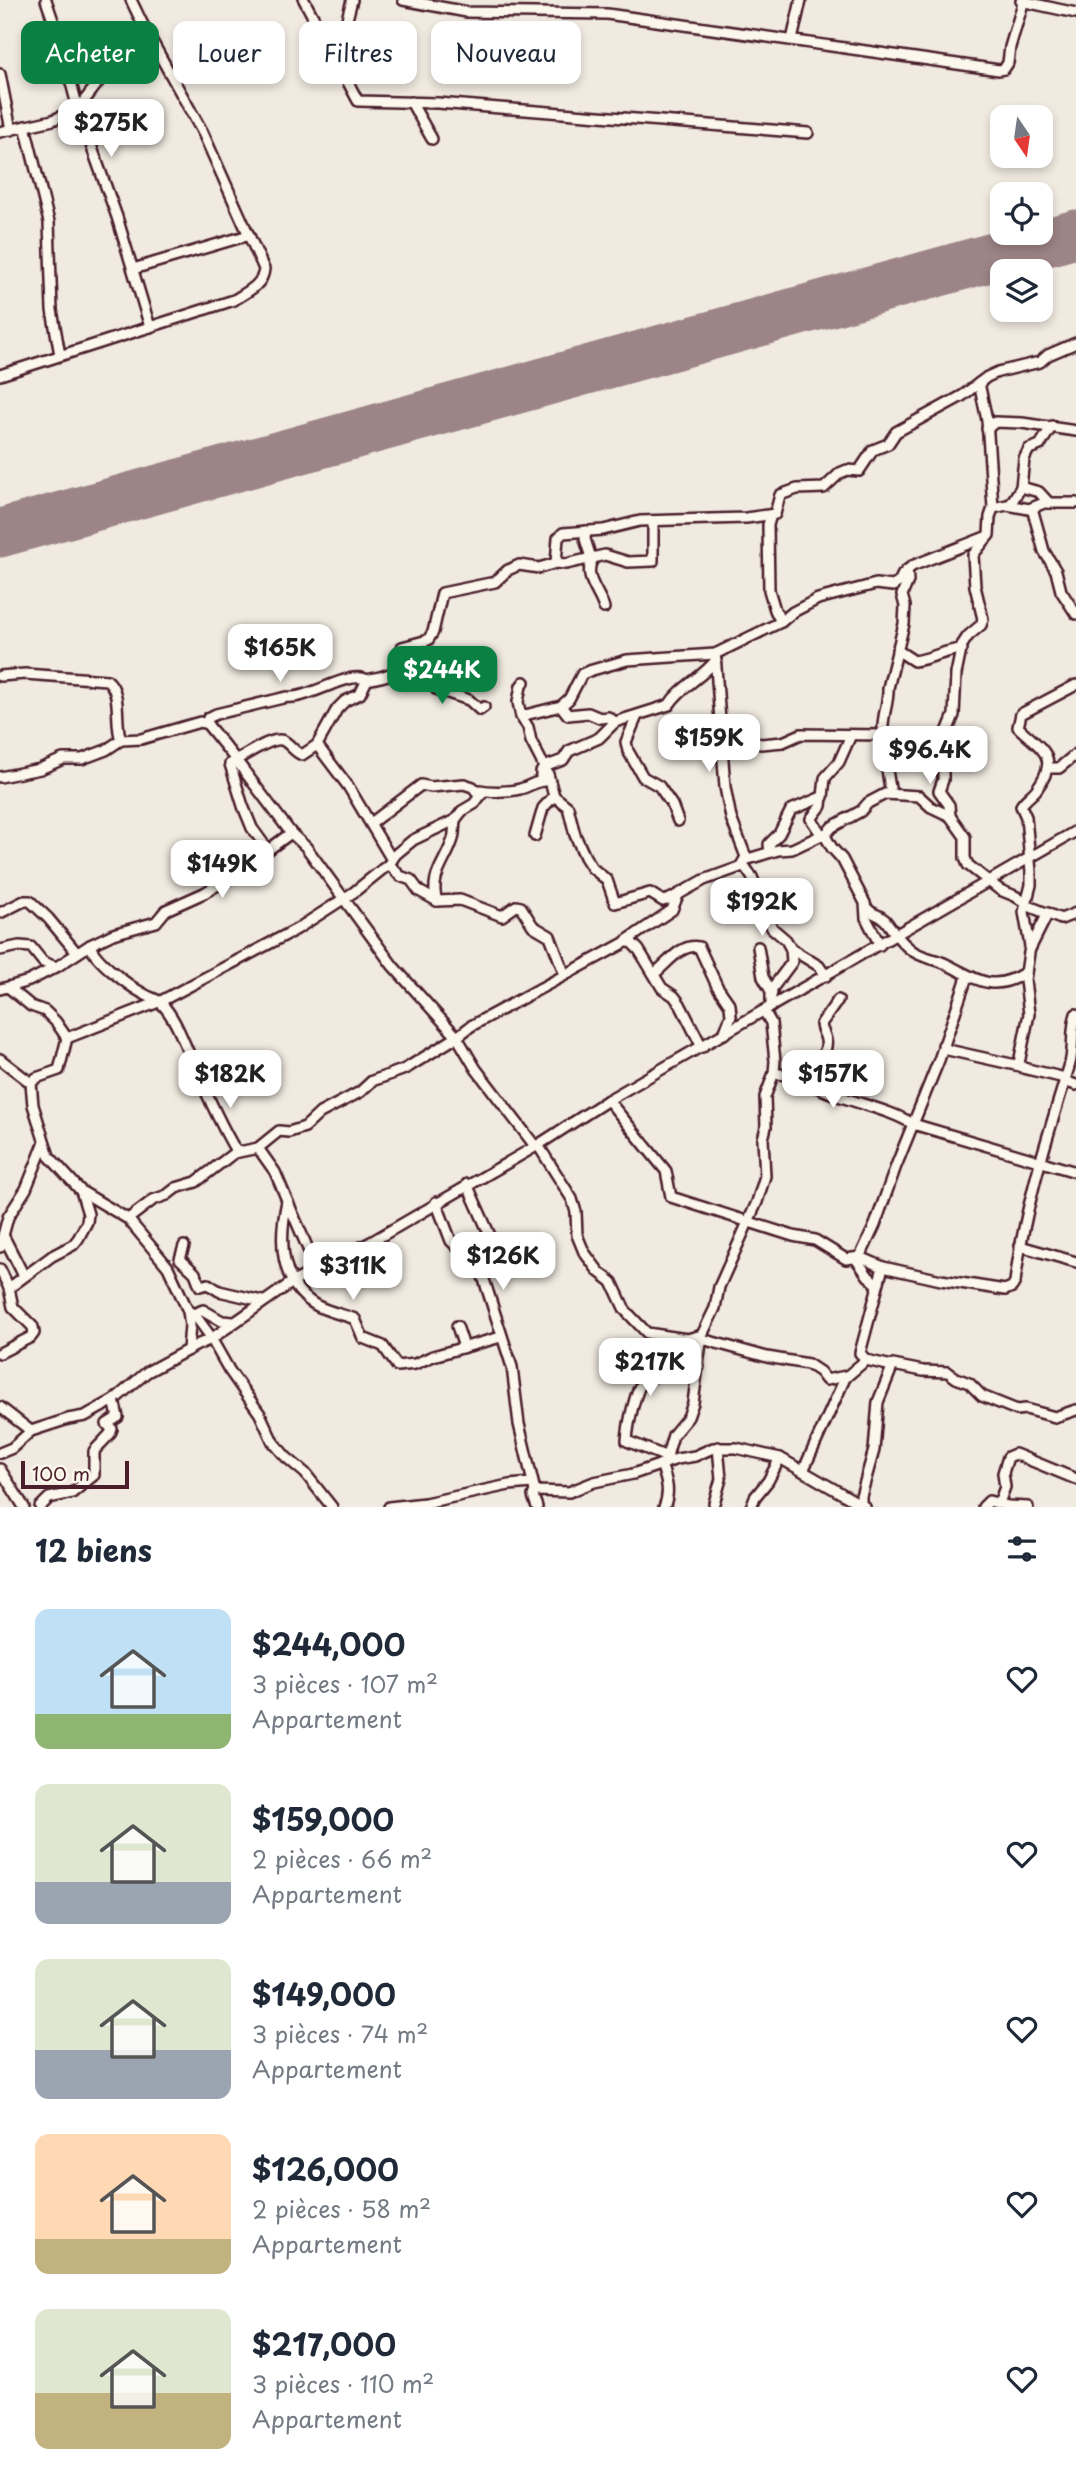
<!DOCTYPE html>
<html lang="fr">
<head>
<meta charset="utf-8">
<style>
	body { margin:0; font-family:"Playpen Sans",sans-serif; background:#f2f2f3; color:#1f2937; height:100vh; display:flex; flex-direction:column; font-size:26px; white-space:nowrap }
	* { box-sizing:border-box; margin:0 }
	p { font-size:23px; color:#747a83 }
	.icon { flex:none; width:38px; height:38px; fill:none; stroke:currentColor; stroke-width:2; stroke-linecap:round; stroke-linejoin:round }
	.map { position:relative; height:1507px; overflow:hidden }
	.drawer { display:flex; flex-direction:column; background:#fff; flex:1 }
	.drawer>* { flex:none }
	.guide { position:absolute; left:21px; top:21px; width:700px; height:63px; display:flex; gap:14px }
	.needle { width:46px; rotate:167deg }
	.fabs { position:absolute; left:990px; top:105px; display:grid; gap:14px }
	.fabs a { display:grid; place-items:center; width:63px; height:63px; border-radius:14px; background:#fff; box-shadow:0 4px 10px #0003; font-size:35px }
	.scale { position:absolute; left:21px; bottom:18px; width:108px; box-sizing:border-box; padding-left:7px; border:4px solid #4a1f2b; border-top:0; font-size:19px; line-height:24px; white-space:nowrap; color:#4a1f2b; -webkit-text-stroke:5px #fbf7ec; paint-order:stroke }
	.price { position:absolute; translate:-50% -60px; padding:0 16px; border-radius:14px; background:#fff; color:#222; font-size:23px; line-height:46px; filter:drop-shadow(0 2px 4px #0008) }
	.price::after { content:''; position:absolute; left:50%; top:42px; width:21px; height:16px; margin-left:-10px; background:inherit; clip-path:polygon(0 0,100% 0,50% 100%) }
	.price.current { background:#0b8043; color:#fff }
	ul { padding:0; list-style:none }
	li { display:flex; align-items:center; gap:21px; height:175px; padding:0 35px }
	li span { display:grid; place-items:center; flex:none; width:196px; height:140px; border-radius:14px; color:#555 }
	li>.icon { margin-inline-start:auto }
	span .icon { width:84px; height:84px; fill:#fffc; stroke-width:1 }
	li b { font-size:30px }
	h2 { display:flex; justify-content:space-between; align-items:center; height:84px; padding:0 35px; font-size:30px }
	.chip { padding:0 24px; border-radius:14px; background:#fff; box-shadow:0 4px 10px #0003; font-size:24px; line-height:63px }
	.chip.current { background:#0b8043; color:#fff }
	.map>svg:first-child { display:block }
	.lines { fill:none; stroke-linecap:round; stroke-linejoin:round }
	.runway { stroke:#9d8486; stroke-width:49 }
	.minor-casing { stroke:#4a1f2b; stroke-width:14 }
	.minor { stroke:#fbf7ec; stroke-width:9 }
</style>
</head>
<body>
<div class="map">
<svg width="1076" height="1507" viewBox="0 0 1076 1507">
	<rect width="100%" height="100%" fill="#f0eae0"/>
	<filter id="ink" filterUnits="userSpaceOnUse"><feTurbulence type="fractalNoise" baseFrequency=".0143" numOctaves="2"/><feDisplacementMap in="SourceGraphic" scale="14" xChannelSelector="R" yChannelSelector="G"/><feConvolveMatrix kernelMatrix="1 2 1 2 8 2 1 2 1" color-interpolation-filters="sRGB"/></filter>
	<g filter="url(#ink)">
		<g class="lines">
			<polyline class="runway" points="0,533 1076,234"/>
			<defs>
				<g id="minor">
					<polyline points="46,0 60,41 78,109 117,217 150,327"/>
					<polyline points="304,0 358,101 438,103 808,133"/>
					<polyline points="403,0 467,12 607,14 999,70 1004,69 1008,63 1010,47 1024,0"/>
					<polyline points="1021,1 1076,13"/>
					<polyline points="792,40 801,0"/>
					<polyline points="336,61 352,0"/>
					<polyline points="0,74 11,130"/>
					<polyline points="411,102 432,139"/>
					<polyline points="25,126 49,222 52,310 60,355"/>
					<polyline points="0,132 53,120 78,109 110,67 141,37 143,25"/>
					<polyline points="133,269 249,235"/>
					<path d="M0 375 234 300C247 292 263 285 264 269L203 133 143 25 131 0"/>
					<polyline points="979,383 987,420 993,508 990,517 989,535 973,555 975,586 983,619 981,625 968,636 962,645 956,674 954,715 947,732 949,751 943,766 943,780 939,791 949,805 950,816 965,837 965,858 968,865 1000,890 1015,896 1026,903"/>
					<polyline points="987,429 995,422 1022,423 1076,431"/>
					<polyline points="1021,487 1039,492 1049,503"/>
					<polyline points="1010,505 1021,487 1024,459 1029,449 1040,445 1052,426"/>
					<polyline points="993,508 1007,505 1029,509 1044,503 1076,503"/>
					<polyline points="1032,508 1044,551 1056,571 1061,591 1076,614"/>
					<polyline points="771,515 768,525 769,590 775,610 781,622"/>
					<path d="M586 531 585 539 592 561C583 577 600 593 604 608"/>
					<polyline points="556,563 566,564 605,555 628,562 653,561 653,521"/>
					<path d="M897 650 914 661C931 659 945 650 962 649"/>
					<polyline points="396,671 430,661 436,689 469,700 480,710 484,707"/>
					<path d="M0 676 25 674 107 680C123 693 114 723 121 740L141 739 200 722 207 724 236 760C246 755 274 735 284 741 291 745 294 752 302 755L317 745 337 709 345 701 360 694 367 680C381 676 393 677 400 664L399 657 402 647 428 640 433 632 442 593 495 582 508 570 519 565 539 568 556 563 558 538 563 533 603 530 640 521 746 518 775 514 780 495 797 489 824 488 840 473 847 470 859 471 873 450 888 444 896 432 962 396 987 377 998 372 1040 362 1048 355 1076 343"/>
					<polyline points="524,682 521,686 518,702 521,717 528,727 531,741 548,774 554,796 568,807 575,835 585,857 592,868 607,880 615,903 650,893 663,901 670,899 704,880 740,867 746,857 731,818 725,787 715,654"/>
					<polyline points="561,706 568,715 588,713 600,718 608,717 615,722"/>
					<polyline points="521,716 561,706 569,699 582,674 589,671 627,660 715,654 781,622 793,612 818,599 876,584 893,586 899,582 903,574 912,566 988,536"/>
					<polyline points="637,716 626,742 628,751 643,777 659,786 672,805 678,821"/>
					<path d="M207 724 208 718 216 714 287 697C308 700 351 669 367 680"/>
					<polyline points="317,745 348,786 392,860"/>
					<polyline points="721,747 748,741 761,744 783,742 801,734 884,735"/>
					<polyline points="884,755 939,751 949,747"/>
					<polyline points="1049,768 1059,768 1076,754"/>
					<polyline points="0,777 40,769 63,759 82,759 106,750 121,740"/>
					<path d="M541 781V772L544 767 563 760 569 751 599 738 615 722 669 705C680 687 703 677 716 660"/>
					<path d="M480 790C490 792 509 792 520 789 530 787 535 780 547 781"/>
					<path d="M891 794C887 771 883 749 883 727 883 713 889 701 888 688L904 624 905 606 902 595 908 581 907 570"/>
					<polyline points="823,797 825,778 839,762 851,735"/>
					<polyline points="371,823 421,785 431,787 464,784 473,787 480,796"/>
					<polyline points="825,835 832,827 861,811 868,803 885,794 919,796 931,807 950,816"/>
					<polyline points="535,836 543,808 554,796"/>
					<polyline points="268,850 291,833"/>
					<polyline points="770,852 769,844 779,834 791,810 822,797 821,806 811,819 821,834"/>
					<polyline points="745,860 778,850 792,849 824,834 832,848 842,859 865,903 866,918 880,945"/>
					<polyline points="389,864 400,876 411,880 419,891 437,901 460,900 502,916 516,906 521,907 533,926 550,936 565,975"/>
					<polyline points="743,864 752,877 772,928 786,940 791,949 819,966 826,976"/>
					<path d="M437 901C429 877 445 863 452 842 455 836 454 827 455 820"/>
					<polyline points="1026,905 1061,919 1076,913"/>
					<path d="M867 908C872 915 879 914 885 920 893 930 899 941 910 949 920 958 934 958 946 964 977 979 992 994 1026 972"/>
					<polyline points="0,913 24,901 30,901 48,918 77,953"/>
					<polyline points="626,941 672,910 678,895"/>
					<path d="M90 945C94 960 129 986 144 994 150 998 158 999 162 1004 175 1018 182 1038 190 1056 204 1088 218 1121 236 1151"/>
					<polyline points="758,947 763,977 772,993"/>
					<polyline points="1030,949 1048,913"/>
					<polyline points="0,950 19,946 31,947 43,962 56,967"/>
					<path d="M654 974C668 963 681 943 699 947L717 986 730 1005 731 1016 724 1034"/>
					<polyline points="8,987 29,981 58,966 90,945 113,934 156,922 166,910 204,893 230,878 268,850 252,828 243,806 230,764 236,760 291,833 306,847 393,966 457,1037 405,1069 372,1081 360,1092 320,1113 305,1127 289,1132 279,1131 258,1148 234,1153 196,1182 176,1188 167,1195 153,1200 128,1219"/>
					<polyline points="0,989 8,987 31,1006 45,1011 56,1022 67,1038"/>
					<polyline points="771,1007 771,990 792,962 791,949"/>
					<polyline points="943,1045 948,1050 1020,1066"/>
					<polyline points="0,1059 31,1083 33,1105 49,1156 81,1191 128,1219 168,1267 188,1311 194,1314 203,1310 222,1321 233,1322"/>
					<path d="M774 1073C798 1076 814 1087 836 1095 862 1105 890 1110 913 1124L1076 1172"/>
					<path d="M1065 1078 1023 1068 1019 1063 1029 1014 1025 980 1030 946 1024 912 1031 885V872L1026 817 1021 806C1024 800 1031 796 1036 790 1061 756 1042 750 1018 727L1021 714 1076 685"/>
					<path d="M805 1080C813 1070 829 1053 826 1040 825 1033 821 1030 821 1024L838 1000"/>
					<polyline points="1064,1081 1076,1085"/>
					<polyline points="31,1083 36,1078 59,1070 67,1038 161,1001 297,929 354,892 389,864 396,854 413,840 455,820 462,811 474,804 483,792"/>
					<path d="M608 1100 666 1171 671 1197 793 1236 815 1240 846 1259 860 1257 883 1267 941 1280 1005 1290 1012 1287 1015 1282C1024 1209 1047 1138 1069 1067 1075 1050 1070 1032 1076 1014"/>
					<polyline points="538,1145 572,1199 576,1212 577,1235 584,1252 599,1272 612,1282 625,1310 647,1333 687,1339 702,1335"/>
					<polyline points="535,1146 476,1069 457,1037 471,1026 626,942 631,942 639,950 662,988 674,996 680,1004 702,1047"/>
					<polyline points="258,1148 275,1172 317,1270"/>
					<polyline points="467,1184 492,1240 481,1270"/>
					<path d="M287 1201C279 1238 278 1281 314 1304 327 1312 342 1314 355 1319L363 1338 383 1346 397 1366 415 1364 433 1356 501 1337"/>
					<polyline points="436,1202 451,1241 481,1270 512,1367 519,1424 535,1491 569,1492 594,1482 633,1474 677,1459 695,1456 713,1448 736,1448 780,1458 865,1507"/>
					<polyline points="4,1237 24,1276"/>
					<polyline points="184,1246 180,1259 195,1273 200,1286 208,1284 219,1291 262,1301"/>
					<polyline points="1020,1246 1076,1262"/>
					<polyline points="0,1247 8,1217 26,1189 44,1144"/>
					<polyline points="860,1257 875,1225 896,1166 939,1060 967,977"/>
					<polyline points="856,1259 868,1276 877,1284"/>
					<polyline points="883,1267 860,1353 866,1360 892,1366"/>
					<polyline points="0,1269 9,1288 13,1307 33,1327 34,1333 31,1337 0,1353"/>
					<polyline points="9,1288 52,1256 73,1245 78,1239 87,1222 88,1214 81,1191"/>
					<polyline points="194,1314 208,1333 229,1370 260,1414 273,1442 286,1457 305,1473 332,1507"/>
					<polyline points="457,1326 464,1347"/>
					<polyline points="702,1339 767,1357 808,1364 820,1372 826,1380 846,1376 803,1471"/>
					<polyline points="188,1350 190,1325 188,1311"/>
					<polyline points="846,1377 866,1360"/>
					<polyline points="0,1407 31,1431"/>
					<polyline points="0,1453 12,1448 31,1431 68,1419 85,1416 114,1400 147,1372 197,1345 211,1339 291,1283 371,1242 538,1145 608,1100 1076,831"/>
					<path d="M668 1455H662L627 1441C628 1424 635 1390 645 1377L651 1378 662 1371 686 1372 699 1367"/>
					<polyline points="665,1463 673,1435 688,1417 693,1403 702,1335 715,1308 719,1287 757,1202 765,1176 763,1139 766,1127 765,1097 774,1073 775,1061 771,1023 764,1011"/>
					<path d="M661 1464C666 1479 671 1491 664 1507"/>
					<polyline points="0,1469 24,1507"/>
					<polyline points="535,1491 533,1496 537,1507"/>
					<polyline points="714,1503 721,1479 718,1447"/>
					<polyline points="999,1503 1005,1487 1003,1473 1008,1457 1015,1454 1076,1479"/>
					<polyline points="861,1505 861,1496 874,1450 878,1402 893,1365 923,1371 948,1372 956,1378 969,1383 982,1396 1017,1410 1026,1409 1055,1417 1076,1410"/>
					<polyline points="40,1507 49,1498 72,1493 94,1475 94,1451 110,1434 112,1429 107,1424 118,1417 114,1400"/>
					<polyline points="389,1507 425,1503 509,1485 532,1483"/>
					<polyline points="751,1507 755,1497 768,1481 780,1458"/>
					<polyline points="983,1507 989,1501 1008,1506 1028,1507"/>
				</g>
			</defs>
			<use href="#minor" class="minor-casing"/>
			<use href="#minor" class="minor"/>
		</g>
	</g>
</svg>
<div class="fabs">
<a><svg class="needle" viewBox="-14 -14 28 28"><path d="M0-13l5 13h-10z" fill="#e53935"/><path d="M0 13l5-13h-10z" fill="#747a83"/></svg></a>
<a><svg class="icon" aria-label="locate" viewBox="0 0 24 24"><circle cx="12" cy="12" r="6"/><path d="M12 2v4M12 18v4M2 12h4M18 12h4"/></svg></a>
<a><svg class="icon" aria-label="layers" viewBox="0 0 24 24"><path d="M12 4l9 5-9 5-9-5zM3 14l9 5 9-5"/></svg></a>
</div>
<div class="scale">100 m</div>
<b class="price" style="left:111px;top:159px">$275K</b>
<b class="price" style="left:280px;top:684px">$165K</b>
<b class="price current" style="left:442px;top:706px">$244K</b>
<b class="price" style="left:709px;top:774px">$159K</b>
<b class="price" style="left:930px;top:786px">$96.4K</b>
<b class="price" style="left:222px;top:900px">$149K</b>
<b class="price" style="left:762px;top:938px">$192K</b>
<b class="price" style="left:230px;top:1110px">$182K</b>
<b class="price" style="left:833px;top:1110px">$157K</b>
<b class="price" style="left:503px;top:1292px">$126K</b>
<b class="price" style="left:353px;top:1302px">$311K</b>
<b class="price" style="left:650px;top:1398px">$217K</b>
<div class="guide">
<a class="chip current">Acheter</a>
<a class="chip">Louer</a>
<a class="chip">Filtres</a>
<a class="chip">Nouveau</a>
</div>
</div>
<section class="drawer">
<h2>12 biens<svg class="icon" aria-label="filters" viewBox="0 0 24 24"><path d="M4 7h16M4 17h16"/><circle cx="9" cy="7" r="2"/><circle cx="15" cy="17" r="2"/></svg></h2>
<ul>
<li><span style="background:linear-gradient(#bfe0f5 75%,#8fb573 0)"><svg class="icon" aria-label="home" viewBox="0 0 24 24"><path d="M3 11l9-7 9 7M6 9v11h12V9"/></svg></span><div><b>$244,000</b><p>3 pièces · 107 m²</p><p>Appartement</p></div><svg class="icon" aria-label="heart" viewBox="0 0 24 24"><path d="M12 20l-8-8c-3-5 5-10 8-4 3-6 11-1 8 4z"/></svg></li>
<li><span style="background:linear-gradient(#dfe7d0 70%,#9aa5b1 0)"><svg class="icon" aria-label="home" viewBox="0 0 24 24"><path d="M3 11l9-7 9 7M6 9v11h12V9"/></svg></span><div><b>$159,000</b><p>2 pièces · 66 m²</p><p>Appartement</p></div><svg class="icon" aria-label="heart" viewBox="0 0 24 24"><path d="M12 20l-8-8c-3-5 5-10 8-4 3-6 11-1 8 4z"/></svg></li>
<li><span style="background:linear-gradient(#dfe7d0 65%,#9aa5b1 0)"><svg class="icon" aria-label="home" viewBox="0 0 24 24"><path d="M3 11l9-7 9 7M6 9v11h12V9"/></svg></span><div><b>$149,000</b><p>3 pièces · 74 m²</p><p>Appartement</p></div><svg class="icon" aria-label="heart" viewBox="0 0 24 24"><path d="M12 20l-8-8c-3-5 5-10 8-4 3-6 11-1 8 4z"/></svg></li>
<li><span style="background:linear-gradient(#ffd9b3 75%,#c2b280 0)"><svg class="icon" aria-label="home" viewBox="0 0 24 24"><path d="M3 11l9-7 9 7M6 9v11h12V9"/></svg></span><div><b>$126,000</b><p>2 pièces · 58 m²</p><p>Appartement</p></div><svg class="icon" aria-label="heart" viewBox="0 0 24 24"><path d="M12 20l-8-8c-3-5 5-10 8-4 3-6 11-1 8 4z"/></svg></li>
<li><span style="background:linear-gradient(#dfe7d0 60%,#c2b280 0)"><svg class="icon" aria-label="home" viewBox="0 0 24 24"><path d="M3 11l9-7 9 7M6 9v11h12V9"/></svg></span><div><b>$217,000</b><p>3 pièces · 110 m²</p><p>Appartement</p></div><svg class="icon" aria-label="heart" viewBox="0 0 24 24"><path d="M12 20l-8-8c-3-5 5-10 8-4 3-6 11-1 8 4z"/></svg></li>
</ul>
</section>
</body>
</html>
